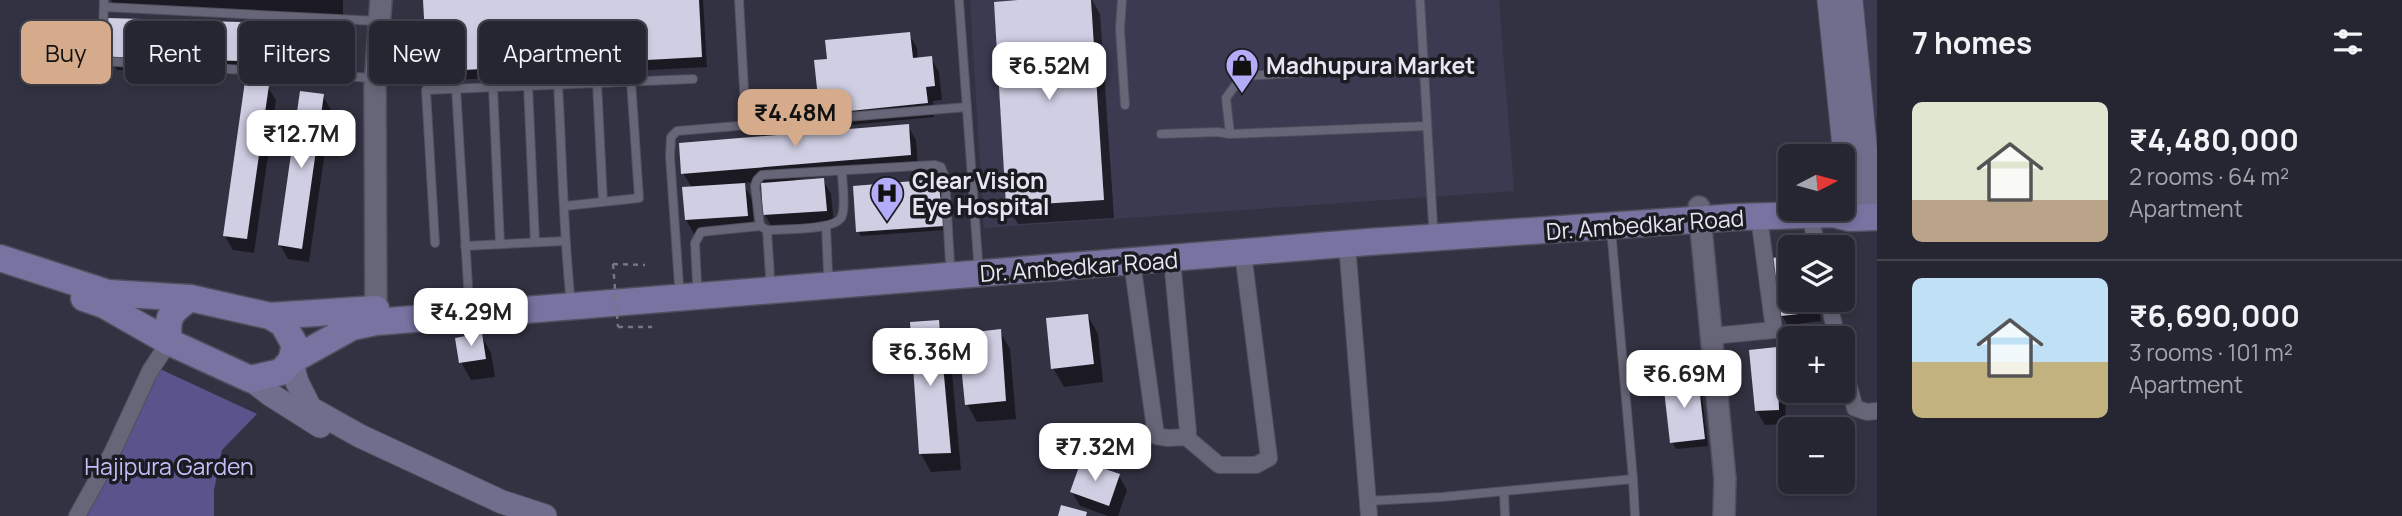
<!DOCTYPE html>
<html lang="en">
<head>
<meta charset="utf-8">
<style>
	body { margin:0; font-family:Manrope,sans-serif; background:#2e2e3a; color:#f1f3f6; height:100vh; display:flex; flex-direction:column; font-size:26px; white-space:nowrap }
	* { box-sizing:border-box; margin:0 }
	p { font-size:23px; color:#a4a5ac }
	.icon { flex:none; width:38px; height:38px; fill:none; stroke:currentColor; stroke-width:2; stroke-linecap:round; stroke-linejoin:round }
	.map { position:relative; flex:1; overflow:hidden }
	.panel { display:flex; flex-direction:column; background:#262632; width:525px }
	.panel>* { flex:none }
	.banner { position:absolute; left:21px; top:21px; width:665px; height:63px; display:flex; gap:14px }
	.needle { width:46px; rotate:84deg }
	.buttons { position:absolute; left:1778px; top:144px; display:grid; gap:14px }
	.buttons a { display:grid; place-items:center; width:77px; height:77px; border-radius:10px; background:#262632; box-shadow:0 4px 10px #0003,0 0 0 2px #42434d; font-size:35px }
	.price { position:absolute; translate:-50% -60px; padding:0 16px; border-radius:14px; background:#fff; color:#222; font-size:23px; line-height:46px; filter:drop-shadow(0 2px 4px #0008) }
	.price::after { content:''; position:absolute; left:50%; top:42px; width:21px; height:16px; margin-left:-10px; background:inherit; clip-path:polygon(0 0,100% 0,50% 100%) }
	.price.active { background:#d6ab8b; color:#111 }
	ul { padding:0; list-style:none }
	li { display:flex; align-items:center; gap:21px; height:175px; padding:0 35px }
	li+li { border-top:2px solid #42434d }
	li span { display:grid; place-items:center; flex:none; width:196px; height:140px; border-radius:10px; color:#555 }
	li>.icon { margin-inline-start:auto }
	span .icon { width:84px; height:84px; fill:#fffc; stroke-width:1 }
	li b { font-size:30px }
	h2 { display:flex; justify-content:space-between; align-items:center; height:84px; padding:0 35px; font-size:30px }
	.pill { padding:0 24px; border-radius:10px; background:#262632; box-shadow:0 4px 10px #0003,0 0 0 2px #42434d; font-size:24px; line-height:63px }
	.pill.active { background:#d6ab8b; color:#111 }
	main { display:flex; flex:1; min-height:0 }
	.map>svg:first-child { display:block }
	.built { fill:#3c3a50 }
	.green { fill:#5a548d }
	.shadow { fill:#0007 }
	.building { fill:#cfcee3 }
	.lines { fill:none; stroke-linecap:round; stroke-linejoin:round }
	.service-casing { stroke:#504f5d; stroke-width:10 }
	.minor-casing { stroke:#504f5d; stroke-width:18 }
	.tertiary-casing { stroke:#504f5d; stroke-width:24 }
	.secondary-casing { stroke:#504f5d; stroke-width:25 }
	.primary-casing { stroke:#504f5d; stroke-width:29 }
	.path { stroke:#767583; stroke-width:2.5; stroke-dasharray:5 5; stroke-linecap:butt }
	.service { stroke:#676678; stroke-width:8 }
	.minor { stroke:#676678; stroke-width:16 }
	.tertiary { stroke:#676678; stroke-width:21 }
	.secondary { stroke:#706d8d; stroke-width:23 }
	.primary { stroke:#7874a2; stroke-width:26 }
	.path-bridge { stroke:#767583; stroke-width:2.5; stroke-dasharray:5 5; stroke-linecap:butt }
	.labels { text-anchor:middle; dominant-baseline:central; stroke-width:7; stroke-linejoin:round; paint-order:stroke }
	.poi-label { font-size:23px; font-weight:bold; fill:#e7e6f1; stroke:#1b1b22; text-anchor:start }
	.street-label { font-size:23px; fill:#e7e6f1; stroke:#1b1b22 }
	.park-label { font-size:23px; fill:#c2bff8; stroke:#1b1b22 }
</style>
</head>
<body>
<main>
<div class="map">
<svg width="1877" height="516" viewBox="0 0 1877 516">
	<rect width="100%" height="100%" fill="#333242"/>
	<g class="built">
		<polygon points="970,0 1499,0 1514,191 984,228"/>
		<polygon points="1859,0 1877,0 1877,119 1873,115"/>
	</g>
	<polygon class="green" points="160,369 257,414 222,450 214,490 214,516 87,516 110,474"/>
	<g class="shadow">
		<polygon points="111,0 343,0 343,16 117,9"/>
		<polygon points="425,0 703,0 707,67 434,81 428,71"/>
		<polygon points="1039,0 1092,0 1100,14 1114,218 1018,224 1007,206"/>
		<polygon points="336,26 344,40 342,77 117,70 109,56"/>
		<polygon points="909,34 917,48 918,59 931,58 939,72 942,100 933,101 934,117 840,126 831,111 828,111 820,97 829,61"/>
		<polygon points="267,86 276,100 254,253 233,250 225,236"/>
		<polygon points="323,96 331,110 309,262 288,259 280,245"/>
		<polygon points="908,126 916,140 918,168 795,179 795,182 823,180 831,194 834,225 773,229 765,215 763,181 743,183 752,199 754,229 694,234 686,220 692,188 683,173"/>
		<polygon points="937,181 940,186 945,230 861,236 858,231"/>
		<polygon points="1790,257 1790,299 1818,299 1821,321 1788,325 1782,316 1782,292 1777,283 1774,259"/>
		<polygon points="1088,316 1098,334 1103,382 1064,387 1053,368"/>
		<polygon points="938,322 949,340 961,470 931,472 921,454 912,323"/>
		<polygon points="1000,331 1010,349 1016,419 977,422 967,404"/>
		<polygon points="481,335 491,353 495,377 471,380 461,362"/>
		<polygon points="1776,349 1784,363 1786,424 1765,425 1757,411"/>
		<polygon points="1697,379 1701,387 1708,446 1676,449 1672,442"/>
		<polygon points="1119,476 1127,490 1118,516 1108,516 1080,506 1072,492"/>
	</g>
	<g class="building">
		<polygon points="423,0 699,0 702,57 427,72"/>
		<polygon points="1018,0 1091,0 1104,200 1006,206 994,2"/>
		<polygon points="108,18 337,25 335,64 107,57"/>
		<polygon points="910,32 913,58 932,56 935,86 926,87 928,103 830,113 828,97 818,98 814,60 827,59 825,40"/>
		<polygon points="245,81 269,85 247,239 223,236"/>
		<polygon points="300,91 324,94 302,249 278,245"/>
		<polygon points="909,124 911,155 681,174 679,143"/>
		<polygon points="824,178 827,211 763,215 761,183"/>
		<polygon points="938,179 944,226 856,232 853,186"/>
		<polygon points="745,183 748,216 685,220 682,187"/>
		<polygon points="1790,256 1790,281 1775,283 1772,258"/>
		<polygon points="1790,289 1790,299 1815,299 1816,312 1781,316 1777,291"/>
		<polygon points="1088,314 1094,364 1051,369 1046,318"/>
		<polygon points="939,320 951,453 919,454 910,322"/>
		<polygon points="1001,329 1006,401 965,405 958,334"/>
		<polygon points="482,333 486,359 459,363 455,338"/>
		<polygon points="1777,347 1779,410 1755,411 1749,350"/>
		<polygon points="1698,377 1705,439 1670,443 1663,381"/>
		<polygon points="1081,461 1120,474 1109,506 1070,492"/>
		<polygon points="1061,505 1087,512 1086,516 1058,516"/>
	</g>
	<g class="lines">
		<defs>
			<g id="service">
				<polyline points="104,0 102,61 373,78"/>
				<polyline points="739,0 746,125"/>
				<polyline points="959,0 978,260"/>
				<polyline points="1122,0 1120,29 1125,105"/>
				<polyline points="1420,0 1433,225"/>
				<polyline points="104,7 377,21"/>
				<polyline points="1424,66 1244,76 1239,80 1226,98 1230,134 1427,126"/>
				<polyline points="597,83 603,202"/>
				<path d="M558 84C562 154 563 224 570 294"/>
				<polyline points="528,85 535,242"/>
				<polyline points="493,87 500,244"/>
				<polyline points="456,88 469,302"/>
				<polyline points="1161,134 1217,132 1230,134"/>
				<path d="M842 171C842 184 846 204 842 216 837 231 782 229 767 230L760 226 755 186 757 180 762 175 935 165 941 167 945 178 950 263"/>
				<polyline points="565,206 639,198 631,81"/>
				<polyline points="826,226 828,272"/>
				<polyline points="767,230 770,277"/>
				<polyline points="435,243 426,90 693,79"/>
				<polyline points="465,246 565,241"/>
				<polyline points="697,283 695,243 701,232 760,226"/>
				<polyline points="679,285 670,156 671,137 677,131 967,107"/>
				<polyline points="1633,479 1635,516"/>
				<polyline points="1504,492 1505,516"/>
				<polyline points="1367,501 1442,497 1633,479 1611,229"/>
			</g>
			<g id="minor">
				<polyline points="1810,215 1817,247"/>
				<polyline points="1347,244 1369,516"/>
				<polyline points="1132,262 1156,436 1168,438 1186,437 1188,432 1172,259"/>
				<polyline points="1828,299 1837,338"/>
				<polyline points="1712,336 1774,330 1759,217"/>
				<polyline points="1843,366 1855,408 1867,412 1877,411"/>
				<polyline points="1186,437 1219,465 1256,465 1269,458 1243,253"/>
				<polyline points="77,516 112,453 150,371 169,342"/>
			</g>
			<g id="tertiary">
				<polyline points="1699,207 1725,479 1724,516"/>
				<polyline points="376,322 375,86 381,0"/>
			</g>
			<g id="secondary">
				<polyline points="1829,0 1844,146 1849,218"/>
				<polyline points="1851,0 1872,217"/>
				<polyline points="291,361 297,382 310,408 360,436 502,502 545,516"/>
				<polyline points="250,379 271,395 320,426"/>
			</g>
			<g id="primary">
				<polyline points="0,258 108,293 190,298"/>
				<polyline points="84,298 104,305 169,342"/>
				<path d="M190 298 270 316 283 324 295 345 291 361 281 372 250 379 169 342C166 317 170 312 190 298Z"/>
				<polyline points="270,316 376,309"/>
				<polyline points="291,361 352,327 376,322 1368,242 1737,217 1833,214 1849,218 1877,217"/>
			</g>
		</defs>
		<use href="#service" class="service-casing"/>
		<use href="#minor" class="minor-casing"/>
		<use href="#tertiary" class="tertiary-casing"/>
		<use href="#secondary" class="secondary-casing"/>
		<use href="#primary" class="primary-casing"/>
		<g class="path">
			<polyline points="613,264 645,265"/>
			<polyline points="618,327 652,327"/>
		</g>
		<use href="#service" class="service"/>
		<use href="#minor" class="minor"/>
		<use href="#tertiary" class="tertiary"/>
		<use href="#secondary" class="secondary"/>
		<use href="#primary" class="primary"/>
		<polyline class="path-bridge" points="613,264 618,327"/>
	</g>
	<defs>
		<symbol id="shop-pin" viewBox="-11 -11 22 30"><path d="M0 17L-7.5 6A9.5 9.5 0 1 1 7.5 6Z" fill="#b3adf9" stroke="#1b1b22"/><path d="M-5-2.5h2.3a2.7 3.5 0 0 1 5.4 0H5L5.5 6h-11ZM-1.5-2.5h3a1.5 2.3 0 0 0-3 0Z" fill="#111"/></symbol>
		<symbol id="hospital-pin" viewBox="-11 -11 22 30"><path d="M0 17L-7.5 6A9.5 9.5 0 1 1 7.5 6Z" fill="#b3adf9" stroke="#1b1b22"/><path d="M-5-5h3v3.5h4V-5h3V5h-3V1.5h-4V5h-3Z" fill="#111"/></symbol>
	</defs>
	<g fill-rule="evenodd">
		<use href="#shop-pin" x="1223" y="46" width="38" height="52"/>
		<use href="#hospital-pin" x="868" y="174" width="38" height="52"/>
	</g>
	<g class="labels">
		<g class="poi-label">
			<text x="1266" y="65">Madhupura Market</text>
			<text x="912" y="180">Clear Vision<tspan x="912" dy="26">Eye Hospital</tspan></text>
		</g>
		<g class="street-label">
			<text transform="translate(1645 224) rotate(-4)">Dr. Ambedkar Road</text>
			<text transform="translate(1079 266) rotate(-4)">Dr. Ambedkar Road</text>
		</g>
		<g class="park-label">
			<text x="169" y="466">Hajipura Garden</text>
		</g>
	</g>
</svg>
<div class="buttons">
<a><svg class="needle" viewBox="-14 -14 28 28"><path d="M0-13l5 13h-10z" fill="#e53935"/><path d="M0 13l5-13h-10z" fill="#a4a5ac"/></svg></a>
<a><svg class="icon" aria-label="layers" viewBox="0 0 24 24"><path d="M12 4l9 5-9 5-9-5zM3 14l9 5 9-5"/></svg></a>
<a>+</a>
<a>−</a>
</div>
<b class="price" style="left:1049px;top:102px">₹6.52M</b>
<b class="price active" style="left:795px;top:149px">₹4.48M</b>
<b class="price" style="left:301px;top:170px">₹12.7M</b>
<b class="price" style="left:471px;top:348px">₹4.29M</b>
<b class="price" style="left:930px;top:388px">₹6.36M</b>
<b class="price" style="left:1684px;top:410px">₹6.69M</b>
<b class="price" style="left:1095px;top:483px">₹7.32M</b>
<div class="banner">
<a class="pill active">Buy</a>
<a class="pill">Rent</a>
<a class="pill">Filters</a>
<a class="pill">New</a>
<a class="pill">Apartment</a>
</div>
</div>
<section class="panel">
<h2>7 homes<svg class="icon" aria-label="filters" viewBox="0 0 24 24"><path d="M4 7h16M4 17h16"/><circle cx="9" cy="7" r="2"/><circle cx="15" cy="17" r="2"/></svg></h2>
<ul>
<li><span style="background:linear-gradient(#dfe7d0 70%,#b9a48a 0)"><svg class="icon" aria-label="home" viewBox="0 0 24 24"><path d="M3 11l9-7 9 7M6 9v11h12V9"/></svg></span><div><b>₹4,480,000</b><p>2 rooms · 64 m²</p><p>Apartment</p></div></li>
<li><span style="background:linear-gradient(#bfe0f5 60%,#c2b280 0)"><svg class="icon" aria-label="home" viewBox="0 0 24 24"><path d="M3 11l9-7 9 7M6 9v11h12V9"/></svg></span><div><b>₹6,690,000</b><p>3 rooms · 101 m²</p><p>Apartment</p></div></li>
</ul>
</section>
</main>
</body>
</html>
